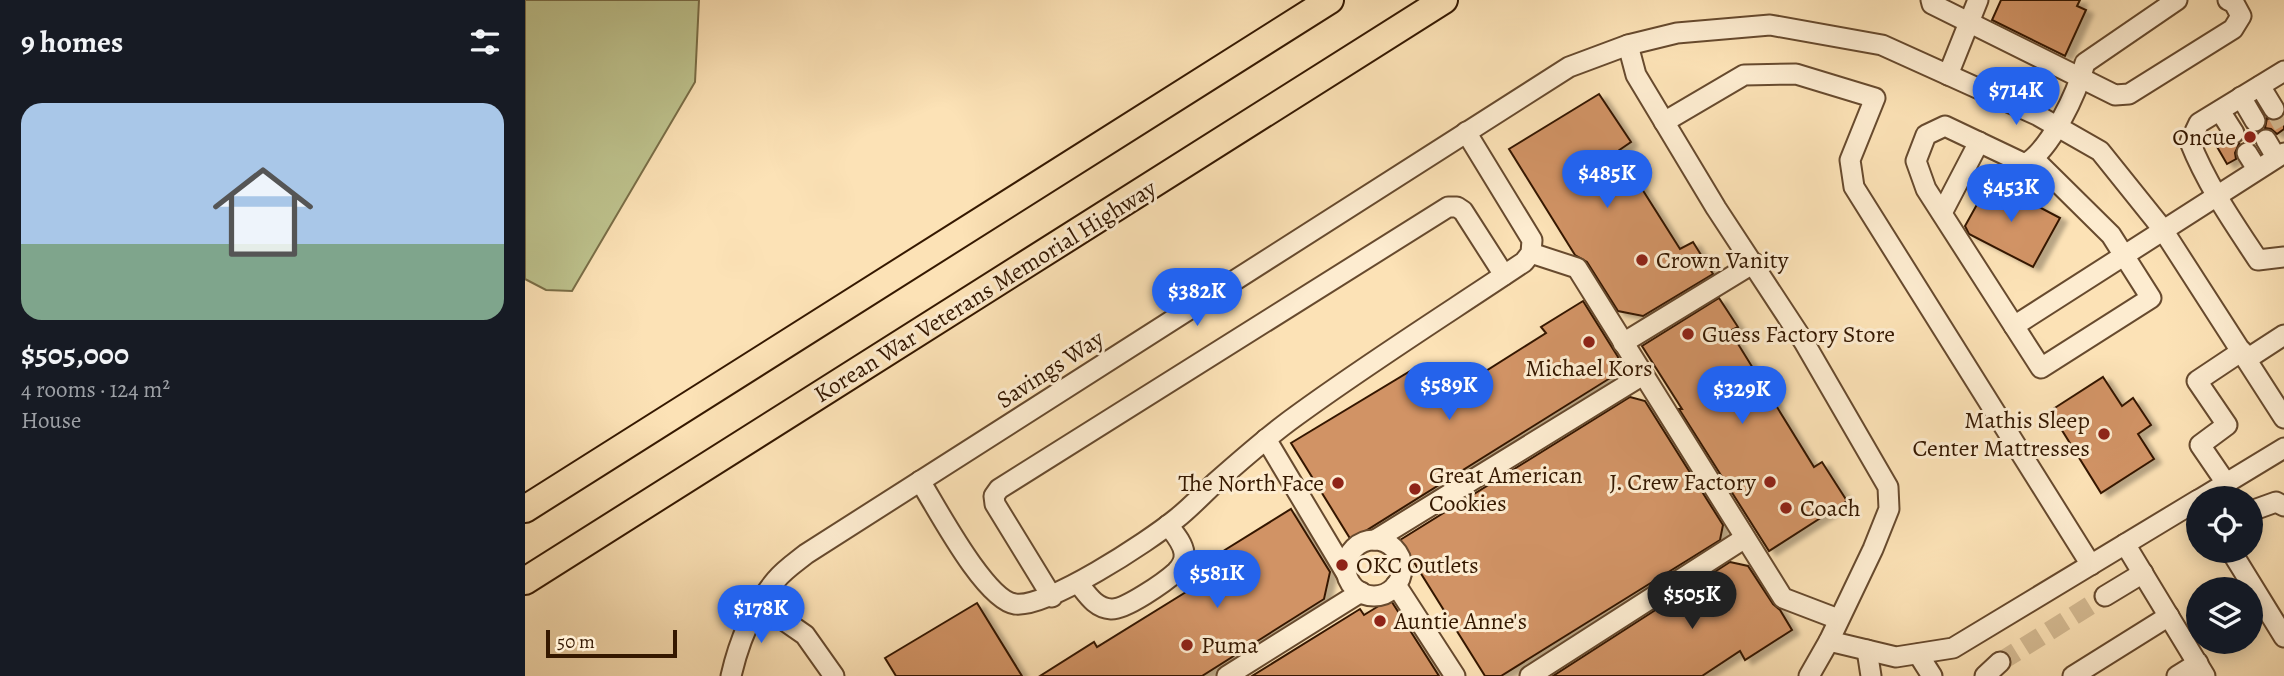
<!DOCTYPE html>
<html lang="en">
<head>
<meta charset="utf-8">
<style>
	body { margin:0; font-family:Alegreya,serif; background:#242831; color:#f1f3f6; height:100vh; display:flex; flex-direction:column; font-size:26px; white-space:nowrap }
	* { box-sizing:border-box; margin:0 }
	p { font-size:23px; color:#9ea1a6 }
	.icon { flex:none; width:38px; height:38px; fill:none; stroke:currentColor; stroke-width:2; stroke-linecap:round; stroke-linejoin:round }
	.map { position:relative; flex:1; overflow:hidden }
	.sheet { display:flex; flex-direction:column; background:#171b24; width:525px }
	.sheet>* { flex:none }
	.controls { position:absolute; left:1661px; top:486px; display:grid; gap:14px }
	.controls a { display:grid; place-items:center; width:77px; height:77px; border-radius:50%; background:#171b24; box-shadow:0 4px 18px #0003; font-size:35px }
	.scale { position:absolute; left:21px; bottom:18px; width:131px; box-sizing:border-box; padding-left:7px; border:4px solid #351800; border-top:0; font-size:19px; line-height:24px; white-space:nowrap; color:#351800; -webkit-text-stroke:5px #fdecd0; paint-order:stroke }
	.price { position:absolute; translate:-50% -60px; padding:0 16px; border-radius:24px; background:#2563eb; color:#fff; font-size:23px; line-height:46px; filter:drop-shadow(0 2px 4px #0008) }
	.price::after { content:''; position:absolute; left:50%; top:42px; width:21px; height:16px; margin-left:-10px; background:inherit; clip-path:polygon(0 0,100% 0,50% 100%) }
	.price.active { background:#222; color:#fff }
	ul { padding:0; list-style:none }
	li { display:grid; align-content:center; gap:14px; height:371px; padding:0 21px }
	li span { display:grid; place-items:center; height:217px; border-radius:21px; color:#555 }
	li>.icon { margin-inline-start:auto }
	span .icon { width:126px; height:126px; fill:#fffc; stroke-width:1 }
	li b { font-size:30px }
	h2 { display:flex; justify-content:space-between; align-items:center; height:84px; padding:0 21px; font-size:30px }
	main { display:flex; flex:1; min-height:0 }
	.map>svg:first-child { display:block }
	.green { fill:#bec38e; stroke:#7a6e47; stroke-width:2 }
	.building { fill:#d19365; stroke:#351800; stroke-width:2; filter:url(#shadow) }
	.lines { fill:none; stroke-linecap:round; stroke-linejoin:round }
	.minor-tunnel { stroke:#d4ba92; stroke-width:19; stroke-dasharray:19 10; stroke-linecap:butt }
	.minor-casing { stroke:#674a2e; stroke-width:23 }
	.highway-casing { stroke:#351800; stroke-width:30 }
	.minor { stroke:#fdecd0; stroke-width:19 }
	.highway { stroke:#fce2b6; stroke-width:26 }
	.poi-dot { fill:#8f2418; stroke:#fdecd0; stroke-width:2.5 }
	.labels { text-anchor:middle; dominant-baseline:central; stroke-width:6; stroke-linejoin:round; paint-order:stroke }
	.poi-label { font-size:24px; fill:#351800; stroke:#fdecd0; text-anchor:start }
	.street-label { font-size:24px; fill:#351800; stroke:#fdecd0 }
</style>
</head>
<body>
<main>
<section class="sheet">
<h2>9 homes<svg class="icon" aria-label="filters" viewBox="0 0 24 24"><path d="M4 7h16M4 17h16"/><circle cx="9" cy="7" r="2"/><circle cx="15" cy="17" r="2"/></svg></h2>
<ul>
<li><span style="background:linear-gradient(#a9c7e8 65%,#7fa58c 0)"><svg class="icon" aria-label="home" viewBox="0 0 24 24"><path d="M3 11l9-7 9 7M6 9v11h12V9"/></svg></span><div><b>$505,000</b><p>4 rooms · 124 m²</p><p>House</p></div></li>
</ul>
</section>
<div class="map">
<svg width="1759" height="676" viewBox="0 0 1759 676">
	<defs>
		<filter id="shadow"><feDropShadow dx="7" dy="4" stdDeviation="2" flood-color="#0004"/></filter>
	</defs>
	<rect width="100%" height="100%" fill="#fce2b6"/>
	<filter id="stains"><feTurbulence type="fractalNoise" baseFrequency=".00286" numOctaves="4"/><feColorMatrix values="0 0 0 0 .2 0 0 0 0 .09 0 0 0 0 .02 0 0 0 .5 -.17"/></filter>
	<radialGradient id="worn" r=".72"><stop offset=".6" stop-color="#630" stop-opacity="0"/><stop offset="1" stop-color="#630" stop-opacity=".3"/></radialGradient>
	<polygon class="green" points="0,0 174,0 170,82 47,291 21,290 0,279"/>
	<g class="building">
		<polygon points="1476,0 1555,0 1552,6 1561,10 1540,56 1467,20"/>
		<polygon points="1074,94 1106,142 1093,151 1155,249 1168,242 1188,274 1118,316 1093,311 1062,262 1050,255 984,149"/>
		<polygon points="1759,116 1759,129 1752,134 1746,129 1740,128 1742,118 1750,121"/>
		<polygon points="1699,140 1704,144 1714,144 1710,153 1711,159 1702,164 1691,145"/>
		<polygon points="1465,181 1535,218 1508,267 1444,234 1440,226"/>
		<polygon points="1194,298 1213,327 1205,331 1289,467 1297,462 1322,501 1244,551 1154,409 1157,409 1117,346"/>
		<polygon points="1058,301 1093,357 1090,375 826,540 766,443 887,370 911,387 918,398 1021,333 1016,327"/>
		<polygon points="1578,377 1597,406 1608,398 1626,425 1613,434 1629,459 1576,493 1525,411"/>
		<polygon points="1105,397 1120,401 1198,525 1195,540 976,676 960,676 875,540"/>
		<polygon points="766,509 805,572 799,599 677,676 515,676 569,642 572,647 703,566 695,553"/>
		<polygon points="1205,562 1223,566 1248,604 1255,610 1267,630 1220,660 1215,651 1177,676 1028,676"/>
		<polygon points="865,599 914,676 727,676 835,609 839,615"/>
		<polygon points="452,603 497,676 371,676 360,658"/>
	</g>
	<g class="lines">
		<g class="minor-tunnel">
			<polyline points="1749,109 1759,127"/>
			<polyline points="1475,662 1580,596"/>
		</g>
		<defs>
			<g id="minor">
				<polyline points="1406,0 1407,4 1590,95 1604,94 1708,29 1716,16 1709,3 1703,0"/>
				<path d="M1652 0 1560 63C1552 93 1526 149 1500 164L1420 126 1401 135 1391 161 1401 189 1489 326 1759 153"/>
				<polyline points="1103,45 1111,75 1191,208 1279,342 1363,487 1364,509 1348,549 1304,641"/>
				<path d="M1759 71 1674 123 1665 142C1682 185 1708 222 1733 260L1759 257"/>
				<polyline points="1423,75 1453,0"/>
				<polyline points="1735,86 1749,109"/>
				<polyline points="1716,97 1730,121"/>
				<polyline points="1695,111 1709,133"/>
				<polyline points="1139,122 1219,75 1271,74 1350,98 1325,160 1329,187 1566,565"/>
				<polyline points="1741,140 1751,157"/>
				<polyline points="1722,153 1732,169"/>
				<polyline points="1417,213 1454,142"/>
				<polyline points="1006,253 1052,268 1258,598 1313,619"/>
				<polyline points="1489,326 1516,368 1626,298 1586,235 1509,159"/>
				<polyline points="1098,343 1229,263"/>
				<polyline points="1722,359 1759,335"/>
				<polyline points="741,439 821,573"/>
				<path d="M395 481C412 508 460 600 490 604 521 609 624 541 651 519 665 508 677 495 690 483 716 460 743 436 771 416 845 362 923 313 999 262L1006 253 1007 240 941 132"/>
				<polyline points="1701,483 1675,445 1702,425 1672,381 1717,351"/>
				<polyline points="1675,499 1759,448"/>
				<polyline points="1726,511 1751,502 1759,506"/>
				<polyline points="850,540 1118,375"/>
				<circle cx="849" cy="568" r="28"/>
				<polyline points="1600,544 1680,676"/>
				<polyline points="1706,551 1759,637"/>
				<path d="M553 583C562 594 570 608 586 609 600 610 640 582 651 572 656 567 660 560 659 553 658 543 649 533 643 525"/>
				<polyline points="871,585 930,676"/>
				<polyline points="1580,596 1618,573"/>
				<polyline points="527,597 470,504 469,496 474,489 923,207 932,207 938,211 979,275"/>
				<polyline points="234,603 280,635 309,676"/>
				<polyline points="1342,650 1346,676"/>
				<polyline points="1393,654 1407,676"/>
				<path d="M206 676C214 641 228 607 251 580 259 570 271 562 281 554L1044 67 1103 45 1152 33 1245 25 1357 45 1512 115 1575 151 1636 227 1759 418"/>
				<polyline points="702,676 836,592"/>
				<polyline points="1005,676 1220,538"/>
				<polyline points="1284,676 1304,641 1371,657 1428,648 1673,500"/>
				<polyline points="1460,676 1475,662"/>
				<polyline points="1548,676 1644,616"/>
				<polyline points="1652,676 1673,663"/>
			</g>
			<g id="highway">
				<polyline points="0,509 805,0"/>
				<polyline points="0,581 919,0"/>
			</g>
		</defs>
		<use href="#minor" class="minor-casing"/>
		<use href="#highway" class="highway-casing"/>
		<use href="#minor" class="minor"/>
		<use href="#highway" class="highway"/>
	</g>
	<g class="poi-dot">
		<circle cx="1725" cy="137" r="7"/>
		<circle cx="1117" cy="260" r="7"/>
		<circle cx="1163" cy="334" r="7"/>
		<circle cx="1064" cy="342" r="7"/>
		<circle cx="1579" cy="434" r="7"/>
		<circle cx="1245" cy="482" r="7"/>
		<circle cx="813" cy="483" r="7"/>
		<circle cx="890" cy="489" r="7"/>
		<circle cx="1261" cy="508" r="7"/>
		<circle cx="817" cy="565" r="7"/>
		<circle cx="855" cy="621" r="7"/>
		<circle cx="662" cy="645" r="7"/>
	</g>
	<g class="labels">
		<g class="poi-label">
			<text x="1711" y="137" text-anchor="end">Oncue</text>
			<text x="1131" y="260">Crown Vanity</text>
			<text x="1177" y="334">Guess Factory Store</text>
			<text x="1064" y="368" text-anchor="middle">Michael Kors</text>
			<text x="1565" y="420" text-anchor="end">Mathis Sleep<tspan x="1565" dy="28">Center Mattresses</tspan></text>
			<text x="904" y="475">Great American<tspan x="904" dy="28">Cookies</tspan></text>
			<text x="1231" y="482" text-anchor="end">J. Crew Factory</text>
			<text x="799" y="483" text-anchor="end">The North Face</text>
			<text x="1275" y="508">Coach</text>
			<text x="831" y="565">OKC Outlets</text>
			<text x="869" y="621">Auntie Anne's</text>
			<text x="676" y="645">Puma</text>
		</g>
		<g class="street-label">
			<text transform="translate(460 291) rotate(-32)">Korean War Veterans Memorial Highway</text>
			<text transform="translate(525 369) rotate(-33)">Savings Way</text>
		</g>
	</g>
	<rect width="100%" height="100%" filter="url(#stains)"/>
	<rect width="100%" height="100%" fill="url(#worn)"/>
</svg>
<div class="controls">
<a><svg class="icon" aria-label="locate" viewBox="0 0 24 24"><circle cx="12" cy="12" r="6"/><path d="M12 2v4M12 18v4M2 12h4M18 12h4"/></svg></a>
<a><svg class="icon" aria-label="layers" viewBox="0 0 24 24"><path d="M12 4l9 5-9 5-9-5zM3 14l9 5 9-5"/></svg></a>
</div>
<div class="scale">50 m</div>
<b class="price" style="left:1491px;top:127px">$714K</b>
<b class="price" style="left:1082px;top:210px">$485K</b>
<b class="price" style="left:1486px;top:224px">$453K</b>
<b class="price" style="left:672px;top:328px">$382K</b>
<b class="price" style="left:924px;top:422px">$589K</b>
<b class="price" style="left:1217px;top:426px">$329K</b>
<b class="price" style="left:692px;top:610px">$581K</b>
<b class="price active" style="left:1167px;top:631px">$505K</b>
<b class="price" style="left:236px;top:645px">$178K</b>
</div>
</main>
</body>
</html>
